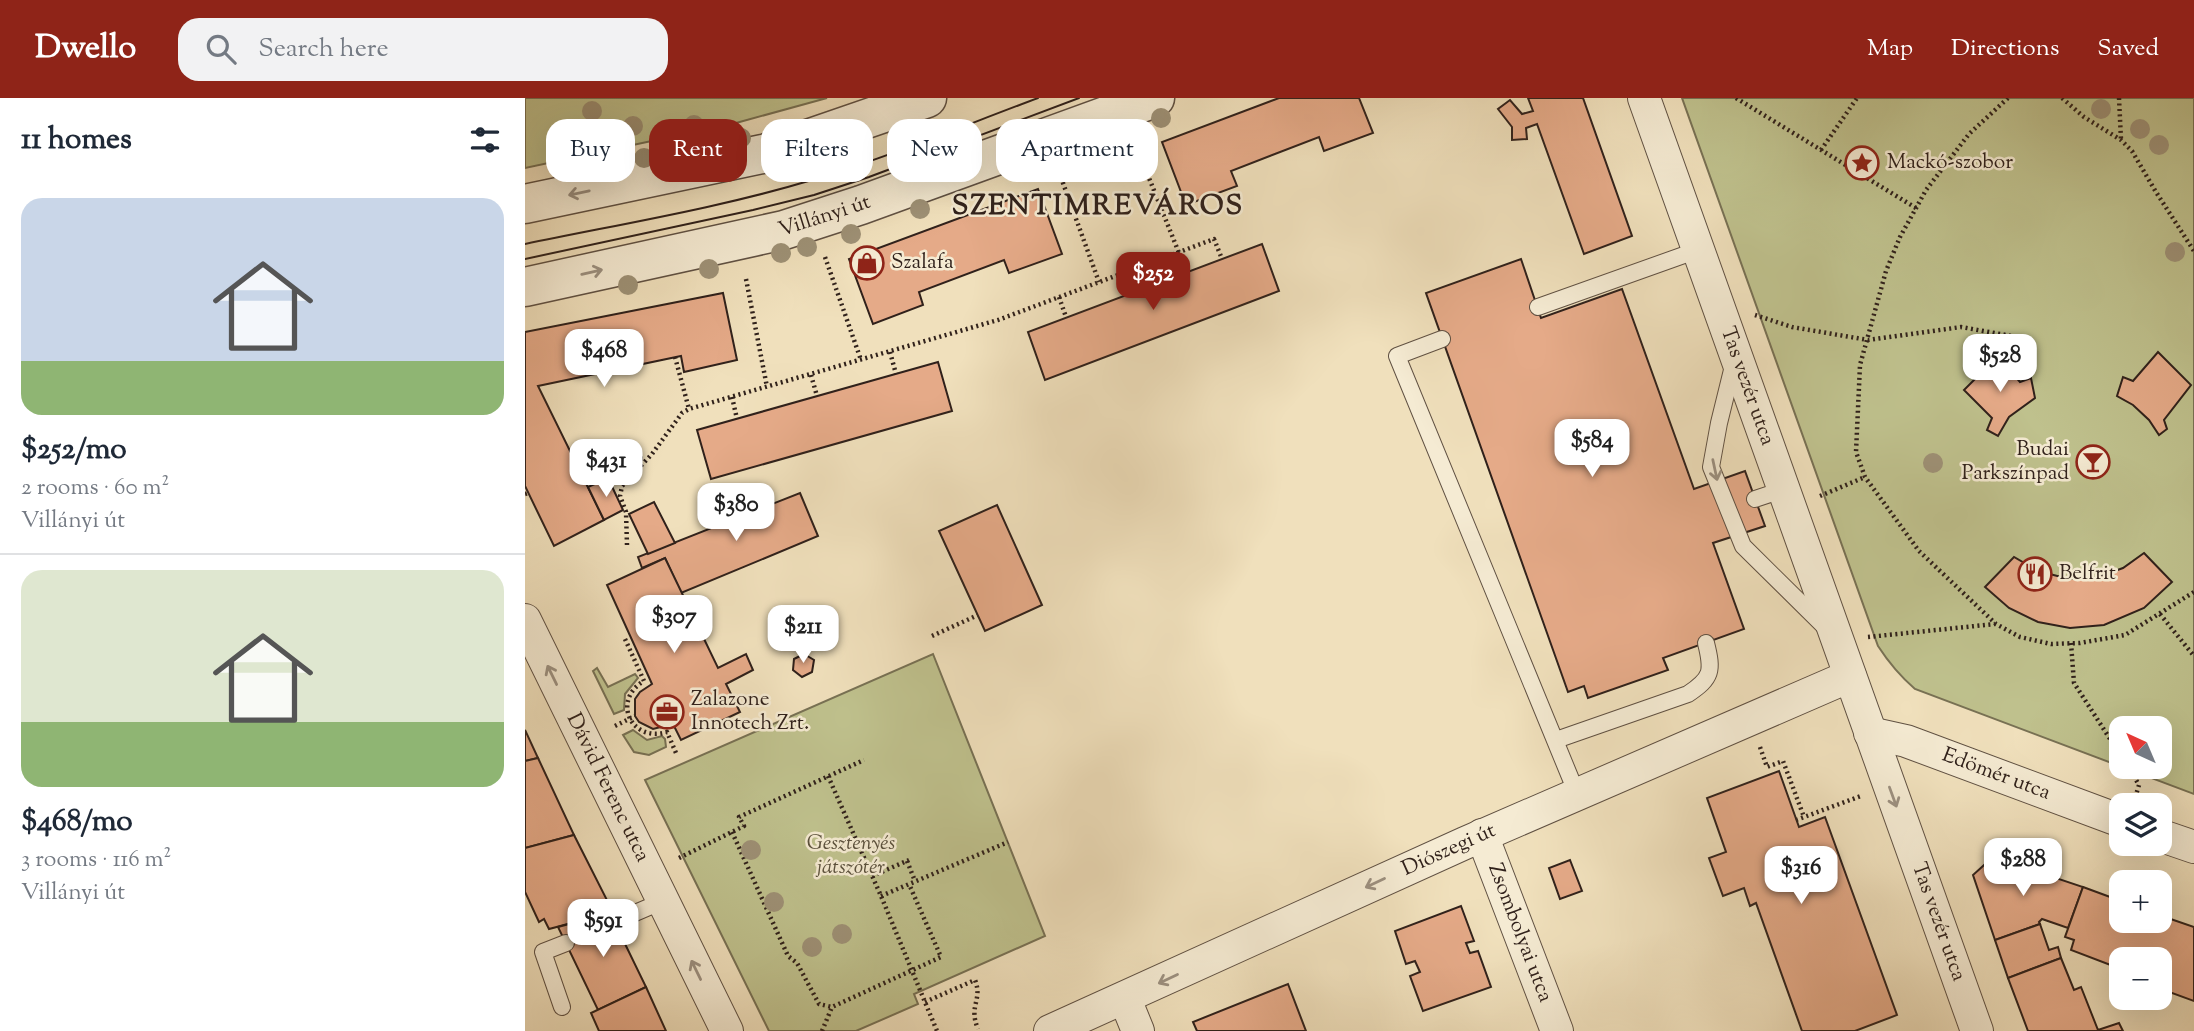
<!DOCTYPE html>
<html lang="en">
<head>
<meta charset="utf-8">
<style>
	body { margin:0; font-family:"Sorts Mill Goudy",serif; background:#f2f2f3; color:#1f2937; height:100vh; display:flex; flex-direction:column; font-size:26px; white-space:nowrap }
	* { box-sizing:border-box; margin:0 }
	p { font-size:23px; color:#747a83 }
	.icon { flex:none; width:38px; height:38px; fill:none; stroke:currentColor; stroke-width:2; stroke-linecap:round; stroke-linejoin:round }
	.map { position:relative; flex:1; overflow:hidden }
	.side { display:flex; flex-direction:column; background:#fff; width:525px }
	.side>* { flex:none }
	.top-card { position:absolute; left:21px; top:21px; width:665px; height:63px; display:flex; gap:14px }
	.needle { width:46px; rotate:316deg }
	.buttons { position:absolute; left:1584px; top:618px; display:grid; gap:14px }
	.buttons a { display:grid; place-items:center; width:63px; height:63px; border-radius:14px; background:#fff; box-shadow:0 7px 28px #0002; font-size:35px }
	.price { position:absolute; translate:-50% -60px; padding:0 16px; border-radius:14px; background:#fff; color:#222; font-size:23px; line-height:46px; filter:drop-shadow(0 2px 4px #0008) }
	.price::after { content:''; position:absolute; left:50%; top:42px; width:21px; height:16px; margin-left:-10px; background:inherit; clip-path:polygon(0 0,100% 0,50% 100%) }
	.price.on { background:#8f2418; color:#fff }
	ul { padding:0; list-style:none }
	li { display:grid; align-content:center; gap:14px; height:371px; padding:0 21px }
	li+li { border-top:2px solid #e0e1e3 }
	li span { display:grid; place-items:center; height:217px; border-radius:21px; color:#555 }
	li>.icon { margin-inline-start:auto }
	span .icon { width:126px; height:126px; fill:#fffc; stroke-width:1 }
	li b { font-size:30px }
	h2 { display:flex; justify-content:space-between; align-items:center; height:84px; padding:0 21px; font-size:30px }
	.pill { padding:0 24px; border-radius:21px; background:#fff; box-shadow:0 7px 28px #0002; font-size:24px; line-height:63px }
	.pill.on { background:#8f2418; color:#fff }
	header { display:flex; align-items:center; gap:42px; box-sizing:border-box; height:98px; padding:0 35px; background:#8f2418; color:#fff }
	header strong { font-size:33px }
	nav { display:flex; gap:38px; margin-inline-start:auto; font-size:24px }
	.search { width:490px; height:63px; background:#f2f2f3; display:flex; align-items:center; gap:18px; box-sizing:border-box; padding:0 24px; border-radius:21px; color:#747a83; font-size:26px }
	main { display:flex; flex:1; min-height:0 }
	.map>svg:first-child { display:block }
	.green { fill:#bfc18d; stroke:#787154; stroke-width:2; fill-rule:evenodd }
	.building { fill:#e5aa88; stroke:#30211b; stroke-width:2 }
	.lines { fill:none; stroke-linecap:round; stroke-linejoin:round }
	.service-casing { stroke:#605143; stroke-width:18 }
	.minor-casing { stroke:#605143; stroke-width:34 }
	.tertiary-casing { stroke:#605143; stroke-width:41 }
	.path { stroke:#30211b; stroke-width:4.5; stroke-dasharray:2 3.5; stroke-linecap:butt }
	.service { stroke:#f5ebd3; stroke-width:16 }
	.minor { stroke:#f5ebd3; stroke-width:32 }
	.tertiary { stroke:#f5ebd3; stroke-width:38 }
	.tram { stroke:#30211b; stroke-width:2 }
	.tree { fill:#9e9176 }
	.oneway { stroke:#9c9080 }
	.labels { text-anchor:middle; dominant-baseline:central; stroke-width:5; stroke-linejoin:round; paint-order:stroke }
	.poi-label { font-size:21px; fill:#30211b; stroke:#f5ebd3; text-anchor:start }
	.street-label { font-size:21px; fill:#30211b; stroke:#f5ebd3 }
	.park-label { font-size:21px; font-style:italic; fill:#5b513d; stroke:#f5ebd3 }
	.district-label { font-size:28px; font-weight:bold; letter-spacing:2px; fill:#30211b; stroke:#f5ebd3 }
</style>
</head>
<body>
<header>
<strong>Dwello</strong>
<div class="search"><svg class="icon" aria-label="search" viewBox="0 0 24 24"><circle cx="10" cy="10" r="6"/><path d="M15 15l6 6"/></svg>Search here</div>
<nav><a>Map</a><a>Directions</a><a>Saved</a></nav>
</header>
<main>
<section class="side">
<h2>11 homes<svg class="icon" aria-label="filters" viewBox="0 0 24 24"><path d="M4 7h16M4 17h16"/><circle cx="9" cy="7" r="2"/><circle cx="15" cy="17" r="2"/></svg></h2>
<ul>
<li><span style="background:linear-gradient(#c9d6e8 75%,#8fb573 0)"><svg class="icon" aria-label="home" viewBox="0 0 24 24"><path d="M3 11l9-7 9 7M6 9v11h12V9"/></svg></span><div><b>$252/mo</b><p>2 rooms · 60 m²</p><p>Villányi út</p></div></li>
<li><span style="background:linear-gradient(#dfe7d0 70%,#8fb573 0)"><svg class="icon" aria-label="home" viewBox="0 0 24 24"><path d="M3 11l9-7 9 7M6 9v11h12V9"/></svg></span><div><b>$468/mo</b><p>3 rooms · 116 m²</p><p>Villányi út</p></div></li>
</ul>
</section>
<div class="map">
<svg width="1669" height="933" viewBox="0 0 1669 933">
	<rect width="100%" height="100%" fill="#f0e0bc"/>
	<filter id="stains"><feTurbulence type="fractalNoise" baseFrequency=".00286" numOctaves="4"/><feColorMatrix values="0 0 0 0 .2 0 0 0 0 .09 0 0 0 0 .02 0 0 0 .5 -.17"/></filter>
	<radialGradient id="worn" r=".72"><stop offset=".6" stop-color="#630" stop-opacity="0"/><stop offset="1" stop-color="#630" stop-opacity=".3"/></radialGradient>
	<g class="green">
		<polygon points="0,0 302,0 211,25 0,70"/>
		<path d="M1157 0H1669V696L1390 591C1375 578 1364 565 1353 548ZM1596 630H1634V668H1596Z"/>
		<polygon points="408,556 520,838 389,896 393,906 331,933 244,933 120,682"/>
		<polygon points="72,570 83,589 110,576 113,580 100,596 99,612 89,616 68,573"/>
		<polygon points="108,632 122,642 137,638 140,641 141,649 124,657 109,654 98,637"/>
	</g>
	<g class="building">
		<polygon points="754,0 834,0 848,35 799,53 794,39 706,73 712,88 661,107 637,44"/>
		<polygon points="1003,0 1058,0 1107,138 1059,156 1012,26 1001,30 1002,41 987,42 987,29 973,11 985,2 997,16 1008,13"/>
		<polygon points="513,91 537,156 484,175 479,162 394,194 398,207 348,226 324,161"/>
		<polygon points="737,146 754,193 520,282 503,234"/>
		<polygon points="996,161 1016,220 1097,191 1169,391 1220,373 1240,428 1188,445 1219,531 1138,560 1143,572 1063,600 1059,588 1043,594 901,195"/>
		<polygon points="198,195 212,262 159,274 156,258 13,288 79,422 29,448 0,388 0,234"/>
		<polygon points="1633,254 1666,287 1639,322 1642,331 1634,337 1624,322 1608,307 1592,298 1598,279 1608,283"/>
		<polygon points="1473,258 1495,284 1506,280 1510,300 1484,319 1473,338 1462,332 1467,320 1439,292"/>
		<polygon points="413,264 427,313 186,381 172,332"/>
		<polygon points="83,380 98,412 79,422 63,389"/>
		<polygon points="275,395 293,438 156,495 140,460 117,470 113,459"/>
		<polygon points="129,404 150,445 123,456 104,416"/>
		<polygon points="472,407 517,507 460,533 414,433"/>
		<polygon points="1619,455 1647,484 1619,510 1579,527 1545,530 1513,524 1484,510 1460,489 1489,459 1513,473 1544,481 1573,479 1598,470"/>
		<polygon points="140,460 193,570 221,556 228,572 201,586 215,614 156,642 148,626 128,631 114,624 110,618 110,601 115,594 127,586 82,487"/>
		<polygon points="279,556 289,562 287,574 277,579 268,572 269,561"/>
		<polygon points="0,632 13,660 0,663"/>
		<polygon points="13,660 49,737 0,750 0,663"/>
		<polygon points="1254,673 1274,729 1300,719 1372,917 1330,933 1277,933 1231,805 1225,808 1219,790 1198,798 1184,760 1201,754 1182,700"/>
		<polygon points="49,737 88,814 24,831 19,821 14,824 0,794 0,750"/>
		<polygon points="1468,759 1558,789 1543,830 1517,821 1514,824 1515,826 1470,842 1448,777"/>
		<polygon points="1045,762 1057,793 1035,801 1024,770"/>
		<polygon points="1558,789 1596,803 1596,822 1634,822 1634,817 1669,829 1669,903 1639,892 1634,905 1619,900 1634,900 1634,861 1596,861 1596,871 1546,852 1549,842 1540,839"/>
		<polygon points="936,808 949,843 941,845 945,855 953,853 966,889 898,913 885,878 895,874 890,863 881,866 870,833"/>
		<polygon points="85,815 121,889 73,912 33,829"/>
		<polygon points="1515,826 1524,852 1533,849 1536,860 1483,880 1470,842"/>
		<polygon points="1536,860 1549,892 1556,889 1573,932 1594,925 1598,933 1503,933 1483,880"/>
		<polygon points="763,886 781,933 672,933 668,924"/>
		<polygon points="121,889 141,933 74,933 66,915"/>
	</g>
	<g class="lines">
		<defs>
			<g id="service">
				<polyline points="1013,209 1173,152"/>
				<polyline points="917,241 872,258 1052,696"/>
				<polyline points="1209,264 1194,325 1186,369 1218,448 1301,530"/>
				<polyline points="1230,401 1260,391"/>
				<path d="M1031 642 1163 596C1187 580 1188 573 1181 545"/>
				<polyline points="89,824 138,803"/>
				<polyline points="37,909 18,854 41,845"/>
			</g>
			<g id="minor">
				<path id="s1" d="M1119 0 1452 933"/>
				<path id="s2" d="M0 522 202 933"/>
				<path id="s3" d="M1345 635 1381 643 1596 723"/>
				<path id="s4" d="M957 737 1032 933"/>
				<polyline points="1634,737 1669,749"/>
				<polyline points="600,901 613,933"/>
				<path id="s5" d="M525 933 940 745 1325 578"/>
			</g>
			<g id="tertiary">
				<polyline points="0,106 242,55 402,0"/>
				<path id="s6" d="M0 189 259 132 336 107 630 0"/>
			</g>
		</defs>
		<use href="#service" class="service-casing"/>
		<use href="#minor" class="minor-casing"/>
		<use href="#tertiary" class="tertiary-casing"/>
		<g class="path">
			<polyline points="1211,0 1391,110"/>
			<polyline points="1483,0 1444,36 1401,92 1375,139 1361,173 1335,267 1331,354 1340,379 1394,453 1471,526 1495,539 1526,546 1555,545 1600,537 1669,494"/>
			<polyline points="1537,0 1559,19 1596,42 1607,53 1631,94 1669,153"/>
			<polyline points="1594,0 1596,42"/>
			<polyline points="610,45 654,155"/>
			<polyline points="1296,52 1332,0"/>
			<polyline points="534,74 574,184"/>
			<polyline points="300,159 336,262"/>
			<polyline points="612,170 619,191"/>
			<polyline points="221,181 242,289"/>
			<polyline points="534,199 541,219"/>
			<polyline points="1230,217 1267,229 1343,242 1436,229 1492,239"/>
			<polyline points="365,254 371,276"/>
			<polyline points="150,259 164,311"/>
			<polyline points="286,277 292,298"/>
			<polyline points="207,299 212,321"/>
			<polyline points="52,368 78,357 121,361"/>
			<polyline points="0,396 3,395"/>
			<polyline points="1295,398 1340,379"/>
			<polyline points="102,447 101,414 95,398 97,388 127,356 157,315 164,311 473,222 689,141 697,161"/>
			<polyline points="1635,516 1669,558"/>
			<polyline points="407,538 453,517"/>
			<polyline points="1343,539 1470,526"/>
			<path d="M100 541 119 583C86 602 106 645 142 634L151 655"/>
			<polyline points="1546,545 1549,585 1596,658"/>
			<polyline points="90,628 110,618"/>
			<polyline points="1235,649 1242,669 1258,663 1279,719"/>
			<polyline points="1603,668 1614,687 1610,700"/>
			<polyline points="303,678 356,798 412,933"/>
			<polyline points="1271,722 1336,698"/>
			<polyline points="207,734 263,858 272,865 294,906 307,909 416,859 384,786"/>
			<polyline points="154,760 219,728 214,719 339,662"/>
			<polyline points="382,763 390,783"/>
			<polyline points="347,778 384,762"/>
			<polyline points="356,798 483,744"/>
			<path d="M400 904 450 882C458 903 443 907 453 931"/>
			<polyline points="297,933 307,909"/>
		</g>
		<use href="#service" class="service"/>
		<use href="#minor" class="minor"/>
		<use href="#tertiary" class="tertiary"/>
		<g class="tram">
			<path d="M0 146C96 126 194 110 287 82 364 59 438 28 513 0"/>
			<polyline points="0,161 228,112 289,97 344,79 554,0"/>
		</g>
	</g>
	<g class="tree">
		<circle cx="1576" cy="11" r="10"/>
		<circle cx="67" cy="13" r="10"/>
		<circle cx="636" cy="20" r="10"/>
		<circle cx="169" cy="27" r="10"/>
		<circle cx="108" cy="28" r="10"/>
		<circle cx="1615" cy="31" r="10"/>
		<circle cx="600" cy="32" r="10"/>
		<circle cx="216" cy="40" r="10"/>
		<circle cx="565" cy="46" r="10"/>
		<circle cx="1634" cy="47" r="10"/>
		<circle cx="532" cy="59" r="10"/>
		<circle cx="119" cy="60" r="10"/>
		<circle cx="87" cy="67" r="10"/>
		<circle cx="53" cy="74" r="10"/>
		<circle cx="395" cy="111" r="10"/>
		<circle cx="326" cy="136" r="10"/>
		<circle cx="282" cy="149" r="10"/>
		<circle cx="1650" cy="154" r="10"/>
		<circle cx="256" cy="155" r="10"/>
		<circle cx="184" cy="171" r="10"/>
		<circle cx="103" cy="187" r="10"/>
		<circle cx="1408" cy="365" r="10"/>
		<circle cx="226" cy="752" r="10"/>
		<circle cx="249" cy="804" r="10"/>
		<circle cx="317" cy="836" r="10"/>
		<circle cx="287" cy="849" r="10"/>
	</g>
	<defs><path id="oneway-shaft" d="M-6 0H5M1.5-3L5.5 0L1.5 3" fill="none" stroke-width="1.6" stroke-linecap="round" stroke-linejoin="round" transform="scale(1.75)"/></defs>
	<g class="oneway">
		<use href="#oneway-shaft" transform="translate(54 95) rotate(168)"/>
		<use href="#oneway-shaft" transform="translate(67 174) rotate(-13)"/>
		<use href="#oneway-shaft" transform="translate(1190 372) rotate(78)"/>
		<use href="#oneway-shaft" transform="translate(27 577) rotate(-116)"/>
		<use href="#oneway-shaft" transform="translate(1368 699) rotate(70)"/>
		<use href="#oneway-shaft" transform="translate(850 785) rotate(155)"/>
		<use href="#oneway-shaft" transform="translate(171 872) rotate(-116)"/>
		<use href="#oneway-shaft" transform="translate(643 881) rotate(155)"/>
	</g>
	<defs>
		<symbol id="sight-ring" viewBox="-11 -11 22 22"><circle r="9.5" fill="#f5ebd3" stroke="#8f2418" stroke-width="1.5"/><path d="M0-6L1.8-2.2L6-1.7L2.9 1.2L3.7 5.4L0 3.3L-3.7 5.4L-2.9 1.2L-6-1.7L-1.8-2.2Z" fill="#8f2418"/></symbol>
		<symbol id="shop-ring" viewBox="-11 -11 22 22"><circle r="9.5" fill="#f5ebd3" stroke="#8f2418" stroke-width="1.5"/><path d="M-5-2.5h2.3a2.7 3.5 0 0 1 5.4 0H5L5.5 6h-11ZM-1.5-2.5h3a1.5 2.3 0 0 0-3 0Z" fill="#8f2418"/></symbol>
		<symbol id="bar-ring" viewBox="-11 -11 22 22"><circle r="9.5" fill="#f5ebd3" stroke="#8f2418" stroke-width="1.5"/><path d="M-6-5H6L.8 .8V4.5H3.5V6h-7V4.5H-.8V.8Z" fill="#8f2418"/></symbol>
		<symbol id="restaurant-ring" viewBox="-11 -11 22 22"><circle r="9.5" fill="#f5ebd3" stroke="#8f2418" stroke-width="1.5"/><path d="M-5-6h1v4h1v-4h1v4h1v-4h1v5L-1.5 .5V6h-2V.5L-5-1ZM5-6V6H3V1.5H1.5Q1.5-4 5-6Z" fill="#8f2418"/></symbol>
		<symbol id="office-ring" viewBox="-11 -11 22 22"><circle r="9.5" fill="#f5ebd3" stroke="#8f2418" stroke-width="1.5"/><path d="M-6-3h4V-5.5h4V-3h4V5H-6ZM-1-4.5V-3h2v-1.5ZM-6 0V1H6V0Z" fill="#8f2418"/></symbol>
	</defs>
	<g fill-rule="evenodd">
		<use href="#sight-ring" x="1318" y="46" width="38" height="38"/>
		<use href="#shop-ring" x="323" y="146" width="38" height="38"/>
		<use href="#bar-ring" x="1549" y="345" width="38" height="38"/>
		<use href="#restaurant-ring" x="1491" y="457" width="38" height="38"/>
		<use href="#office-ring" x="123" y="595" width="38" height="38"/>
	</g>
	<g class="labels">
		<g class="poi-label">
			<text x="1362" y="65">Mackó-szobor</text>
			<text x="366" y="165">Szalafa</text>
			<text x="1544" y="352" text-anchor="end">Budai<tspan x="1544" dy="24">Parkszínpad</tspan></text>
			<text x="1534" y="476">Belfrit</text>
			<text x="166" y="602">Zalazone<tspan x="166" dy="24">Innotech Zrt.</tspan></text>
		</g>
		<g class="street-label">
			<text stroke="none"><textPath href="#s6" startOffset="308">Villányi út</textPath></text>
			<text stroke="none"><textPath href="#s1" startOffset="306">Tas vezér utca</textPath></text>
			<text stroke="none"><textPath href="#s3" startOffset="133">Edömér utca</textPath></text>
			<text stroke="none"><textPath href="#s2" startOffset="187">Dávid Ferenc utca</textPath></text>
			<text stroke="none"><textPath href="#s5" startOffset="438">Diószegi út</textPath></text>
			<text stroke="none"><textPath href="#s1" startOffset="875">Tas vezér utca</textPath></text>
			<text stroke="none"><textPath href="#s4" startOffset="105">Zsombolyai utca</textPath></text>
		</g>
		<g class="park-label">
			<text x="326" y="746">Gesztenyés<tspan x="326" dy="24">játszótér</tspan></text>
		</g>
		<g class="district-label">
			<text x="573" y="109">SZENTIMREVÁROS</text>
		</g>
	</g>
	<rect width="100%" height="100%" filter="url(#stains)"/>
	<rect width="100%" height="100%" fill="url(#worn)"/>
</svg>
<div class="buttons">
<a><svg class="needle" viewBox="-14 -14 28 28"><path d="M0-13l5 13h-10z" fill="#e53935"/><path d="M0 13l5-13h-10z" fill="#747a83"/></svg></a>
<a><svg class="icon" aria-label="layers" viewBox="0 0 24 24"><path d="M12 4l9 5-9 5-9-5zM3 14l9 5 9-5"/></svg></a>
<a>+</a>
<a>−</a>
</div>
<b class="price on" style="left:628px;top:214px">$252</b>
<b class="price" style="left:79px;top:291px">$468</b>
<b class="price" style="left:1475px;top:296px">$528</b>
<b class="price" style="left:1067px;top:381px">$584</b>
<b class="price" style="left:81px;top:401px">$431</b>
<b class="price" style="left:211px;top:445px">$380</b>
<b class="price" style="left:149px;top:557px">$307</b>
<b class="price" style="left:278px;top:567px">$211</b>
<b class="price" style="left:1498px;top:800px">$288</b>
<b class="price" style="left:1276px;top:808px">$316</b>
<b class="price" style="left:78px;top:861px">$591</b>
<div class="top-card">
<a class="pill">Buy</a>
<a class="pill on">Rent</a>
<a class="pill">Filters</a>
<a class="pill">New</a>
<a class="pill">Apartment</a>
</div>
</div>
</main>
</body>
</html>
